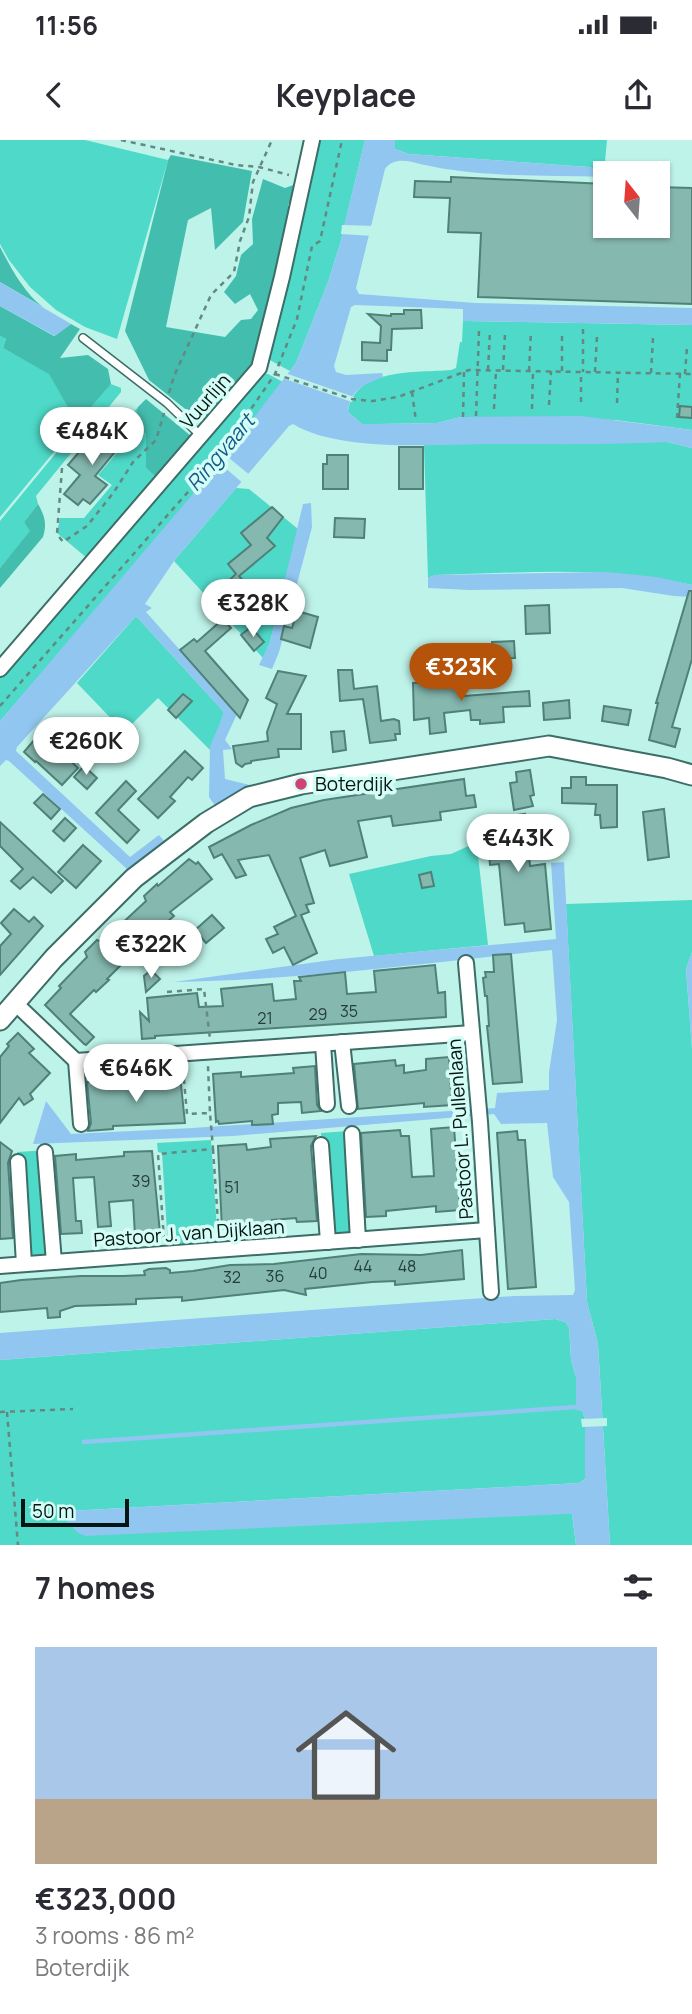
<!DOCTYPE html>
<html lang="en">
<head>
<meta charset="utf-8">
<style>
	body { margin:0; font-family:Manrope,sans-serif; background:#f7f7f7; color:#2b2b33; height:100vh; display:flex; flex-direction:column; font-size:26px; white-space:nowrap }
	* { box-sizing:border-box; margin:0 }
	p { font-size:23px; color:#7c7c81 }
	.icon { flex:none; width:38px; height:38px; fill:none; stroke:currentColor; stroke-width:2; stroke-linecap:round; stroke-linejoin:round }
	.map { position:relative; height:1405px; overflow:hidden }
	.side { display:flex; flex-direction:column; background:#fff; flex:1 }
	.side>* { flex:none }
	.needle { width:46px; rotate:343deg }
	.controls { position:absolute; left:593px; top:21px; display:grid; gap:14px }
	.controls a { display:grid; place-items:center; width:77px; height:77px; border-radius:0px; background:#fff; box-shadow:0 2px 5px #0004; font-size:35px }
	.scale { position:absolute; left:21px; bottom:18px; width:108px; box-sizing:border-box; padding-left:7px; border:4px solid #031613; border-top:0; font-size:19px; line-height:24px; white-space:nowrap; color:#031613; -webkit-text-stroke:5px #d4fdf6; paint-order:stroke }
	.price { position:absolute; translate:-50% -60px; padding:0 16px; border-radius:24px; background:#fff; color:#222; font-size:23px; line-height:46px; filter:drop-shadow(0 2px 4px #0008) }
	.price::after { content:''; position:absolute; left:50%; top:42px; width:21px; height:16px; margin-left:-10px; background:inherit; clip-path:polygon(0 0,100% 0,50% 100%) }
	.price.active { background:#b45309; color:#fff }
	ul { padding:0; list-style:none }
	li { display:grid; align-content:center; gap:14px; height:371px; padding:0 35px }
	li span { display:grid; place-items:center; height:217px; border-radius:0px; color:#555 }
	li>.icon { margin-inline-start:auto }
	span .icon { width:126px; height:126px; fill:#fffc; stroke-width:1 }
	li b { font-size:30px }
	h2 { display:flex; justify-content:space-between; align-items:center; height:84px; padding:0 35px; font-size:30px }
	.status { display:flex; justify-content:space-between; align-items:center; height:49px; padding:0 35px; background:#fff; direction:ltr }
	.status svg { height:19px; fill:currentColor }
	header { display:flex; justify-content:space-between; align-items:center; height:91px; padding:0 35px; background:#fff; font-size:32px; font-weight:700 }
	.map>svg:first-child { display:block }
	.green { fill:#4ed9c8 }
	.forest { fill:#43bdae }
	.water { fill:#91c6f1 }
	.pier { fill:#bef3e9 }
	.lines { fill:none; stroke-linecap:round; stroke-linejoin:round }
	.stream { stroke:#91c6f1; stroke-width:4.5 }
	.building { fill:#85b8af; stroke:#4f8179; stroke-width:2 }
	.lane-casing { stroke:#3c6d66; stroke-width:10 }
	.street-casing { stroke:#3c6d66; stroke-width:18 }
	.secondary-casing { stroke:#3c6d66; stroke-width:23 }
	.path { stroke:#648882; stroke-width:2.5; stroke-dasharray:5 5; stroke-linecap:butt }
	.lane { stroke:#fff; stroke-width:7 }
	.street { stroke:#fff; stroke-width:14 }
	.secondary { stroke:#fff; stroke-width:19 }
	.poi-dot { fill:#cf4273; stroke:#d4fdf6; stroke-width:2.5 }
	.labels { text-anchor:middle; dominant-baseline:central; stroke-width:7; stroke-linejoin:round; paint-order:stroke }
	.number-label { font-size:16px; fill:#243e3a }
	.street-label { font-size:19px; fill:#031613; stroke:#d4fdf6 }
	.poi-label { font-size:19px; fill:#031613; stroke:#d4fdf6; text-anchor:start }
	.water-label { font-size:21px; font-style:italic; fill:#155b89; stroke:#d4fdf6 }
</style>
</head>
<body>
<div class="status"><b>11:56</b><svg viewBox="0 0 49 12"><path d="M0 12V9h3v3zM5 12V6h3v6zM10 12V3h3v9zM15 12V0h3v12zM26 1h20v11H26zM47 4h2v5h-2z"/></svg></div>
<header><svg class="icon" aria-label="back" viewBox="0 0 24 24"><path d="M15 5l-7 7 7 7"/></svg>Keyplace<svg class="icon" aria-label="share" viewBox="0 0 24 24"><path d="M12 15V3M7 8l5-5 5 5M5 13v7h14v-7"/></svg></header>
<div class="map">
<svg width="692" height="1405" viewBox="0 0 692 1405">
	<rect width="100%" height="100%" fill="#bef3e9"/>
	<g class="green">
		<polygon points="0,0 85,0 168,20 117,199 85,187 56,170 30,147 9,120 0,104"/>
		<polygon points="317,0 365,0 340,104 328,142 296,223 290,231 266,218"/>
		<polygon points="395,0 607,0 604,32 589,27 409,14 395,9"/>
		<path d="M463 181 692 185V290L616 280 503 277H461L437 283 377 284H362L348 272C354 227 417 233 451 230L456 228 460 202H462Z"/>
		<polygon points="0,196 6,199 3,208 49,233 77,282 111,244 121,248 121,252 36,356 38,364 24,382 31,391 0,428 0,381 79,285 77,284 0,377"/>
		<polygon points="259,234 268,234 283,242 230,310 121,442 0,581 0,536"/>
		<polygon points="138,267 133,285 146,294 146,328 157,338 87,418 57,393 60,378 84,378 112,345 98,335 127,301 117,292"/>
		<path d="M667 302 692 308V445C608 425 521 433 435 435L428 438 424 304Z"/>
		<polygon points="236,348 249,349 298,389 270,502 263,518 174,421"/>
		<polygon points="136,476 223,571 224,573 210,610 158,558 124,592 77,543"/>
		<polygon points="475,703 477,706 488,805 374,816 349,734 431,716 451,714"/>
		<polygon points="692,760 692,812 686,829 692,909 692,1405 610,1405 598,1204 587,1162 566,764"/>
		<polygon points="349,991 356,1095 332,1097 321,993"/>
		<polygon points="211,1000 218,1104 168,1107 162,1013 158,1012 157,1003"/>
		<polygon points="48,1010 50,1114 28,1116 17,1012"/>
		<polygon points="555,1179 565,1182 569,1187 571,1220 576,1237 576,1269 583,1271 585,1282 585,1339 579,1343 68,1371 62,1374 572,1374 576,1405 0,1405 0,1220"/>
	</g>
	<g class="forest">
		<polygon points="171,15 252,31 243,82 215,110 211,68 188,80 166,187 225,197 241,180 251,179 258,170 250,154 235,164 224,152 236,136 241,115 253,104 252,79 263,39 285,48 299,43 288,65 291,77 253,226 204,284 149,240 125,191 168,20"/>
		<path d="M0 107C11 128 24 153 43 167L0 142Z"/>
		<polygon points="0,166 54,196 71,184 80,189 60,218 88,215 108,229 111,244 77,283 49,234 3,208 6,199 0,196"/>
		<polygon points="146,259 191,296 157,338 146,328 146,294 133,285 138,267"/>
		<path d="M38 364C45 376 47 384 43 397L0 448V428L30 391 24 382Z"/>
	</g>
	<g class="water">
		<path d="M365 0H395V9L409 14 589 27 604 32 624 33H606L605 37C545 35 480 38 420 24 408 21 394 17 385 29L356 148 359 154 475 163 692 168V185L463 181V169L355 165 351 167 334 226 336 232 346 235 382 233 383 237C364 245 350 249 348 272L362 284H376L437 283 461 277 581 276 692 290V308L667 302C609 305 552 304 494 304 438 304 340 313 293 284L289 286 174 421 145 464 152 468 146 472 237 574 225 600 232 609 223 610 225 639 254 646 216 667 209 657 210 606 223 576V571L136 476 17 607 16 611 130 717 159 695 164 701 128 730 9 621 6 620 0 626V581L214 329 296 223 328 142 340 104Z"/>
		<polygon points="0,142 71,184 55,196 0,166"/>
		<polygon points="311,363 312,387 279,512 272,529 259,525 270,502 303,364"/>
		<polygon points="607,432 657,437 692,445 692,457 674,456 622,448 469,450 428,448 428,438 435,435"/>
		<path d="M564 722 587 1162 598 1204 610 1405H576L572 1374H566L86 1396 78 1393 63 1377 62 1374 68 1371 579 1343 585 1339V1282L583 1272 576 1269V1237L571 1220 569 1187 565 1182 555 1179 0 1220V1193L339 1168 515 1156 573 1155 575 1150 569 1062 553 1037 547 983 501 984 494 974 233 996 33 1004 46 961 71 994 192 988 495 968 497 953 549 950V932L557 880 552 810C427 823 301 840 174 842L339 819 556 799 551 723Z"/>
		<polygon points="692,812 692,909 686,829"/>
	</g>
	<g class="pier">
		<polygon points="342,85 376,86 373,96 341,94"/>
		<polygon points="285,233 354,257 352,262 282,238"/>
		<polygon points="223,313 251,336 244,344 217,321"/>
		<polygon points="607,1278 607,1286 582,1287 581,1279"/>
	</g>
	<g class="lines">
		<polyline class="stream" points="84,1302 576,1267"/>
	</g>
	<g class="building">
		<polygon points="451,37 606,44 606,86 658,86 658,47 692,48 692,164 478,157 481,93 448,92 450,58 414,57 415,41 451,42"/>
		<polygon points="404,170 421,170 422,188 392,189 391,210 387,210 387,221 362,220 362,202 380,203 381,186 368,174 391,176 391,174 404,174"/>
		<polygon points="680,266 692,267 692,278 679,277"/>
		<polygon points="108,287 124,301 95,336 107,345 90,364 83,359 78,365 64,354 80,335 68,325 92,297 97,301"/>
		<rect x="399" y="307" width="24" height="42"/>
		<polygon points="327,315 348,315 348,349 323,349 323,324 327,324"/>
		<polygon points="272,367 283,377 267,398 275,406 239,436 252,451 240,461 235,455 230,460 220,449 236,434 228,424 251,405 241,393"/>
		<polygon points="335,378 365,379 364,398 334,397"/>
		<polygon points="689,451 692,451 692,519 672,587 680,589 675,607 649,600 658,563 656,563"/>
		<polygon points="549,465 550,493 526,494 525,466"/>
		<polygon points="297,471 318,477 310,508 281,499 284,486 292,488"/>
		<polygon points="223,479 231,488 205,511 248,560 240,578 180,510 194,499 197,502"/>
		<polygon points="251,487 264,502 254,511 241,495"/>
		<polygon points="514,501 515,518 493,519 492,502"/>
		<polygon points="338,530 352,530 354,549 377,546 381,581 394,579 399,581 400,594 395,594 396,600 370,603 363,559 340,561"/>
		<polygon points="278,531 306,536 287,574 301,574 301,609 278,609 279,617 251,621 251,623 245,624 242,627 236,623 233,606 268,601 267,592 277,564 266,558"/>
		<polygon points="462,539 464,556 529,551 530,566 503,567 504,582 480,584 480,580 471,580 470,570 444,573 446,592 430,594 429,578 414,580 413,543"/>
		<polygon points="183,554 192,561 176,578 168,570"/>
		<polygon points="569,560 570,578 544,580 543,563"/>
		<polygon points="604,566 631,570 628,585 602,581"/>
		<polygon points="344,591 346,610 333,612 331,592"/>
		<polygon points="41,592 78,628 62,645 36,621 35,622 24,612"/>
		<polygon points="185,611 203,628 192,640 188,637 170,657 175,661 158,678 138,659"/>
		<polygon points="84,626 97,638 87,649 74,637"/>
		<polygon points="530,630 534,655 530,656 533,666 514,670 510,643 517,642 516,632"/>
		<polygon points="571,637 586,637 586,645 617,645 617,687 601,688 600,675 595,675 596,664 562,663 562,648 571,648"/>
		<polygon points="464,639 466,656 474,655 476,667 440,672 441,680 393,686 391,676 358,681 367,717 330,726 325,710 300,718 314,763 306,765 309,772 301,775 317,813 293,825 284,807 273,813 266,799 278,794 274,787 296,776 269,715 238,720 246,735 236,738 222,714 214,718 209,707 251,685 291,668 324,660"/>
		<polygon points="126,641 136,651 118,670 139,690 127,703 96,673"/>
		<polygon points="43,654 60,669 51,679 34,663"/>
		<polygon points="664,669 669,717 648,720 643,672"/>
		<polygon points="525,674 530,726 545,724 551,789 525,792 524,783 505,785 499,724 490,725 488,699 484,700 482,680"/>
		<polygon points="65,678 76,688 64,701 53,691"/>
		<polygon points="0,682 63,741 51,753 33,737 20,749 11,741 23,729 0,706"/>
		<polygon points="83,705 101,721 76,748 58,732"/>
		<polygon points="189,719 196,724 198,722 212,739 170,772 174,776 153,794 155,796 148,803 142,801 122,820 124,822 107,839 109,840 96,852 94,850 70,874 94,897 86,905 84,904 45,865 61,848 59,846 87,817 85,812 97,800 102,802 146,761 144,756 157,744 158,746"/>
		<polygon points="431,732 434,746 422,748 419,735"/>
		<polygon points="14,769 29,782 34,777 43,786 0,835 0,806 11,794 1,783"/>
		<polygon points="212,775 224,788 206,803 195,790"/>
		<polygon points="511,814 522,942 493,944 487,886 489,886 487,856 485,856 483,838 486,837 485,832 494,832 493,815"/>
		<polygon points="435,825 438,853 445,852 446,877 155,896 155,898 142,899 140,872 149,881 147,858 197,853 199,867 223,866 221,849 272,844 274,861 296,859 294,841 301,841 299,837 345,832 347,854 376,852 374,831"/>
		<polygon points="151,830 160,839 146,852 144,836"/>
		<polygon points="18,893 34,909 29,913 50,933 30,954 33,959 24,965 19,958 0,983 0,917 9,906 7,904"/>
		<polygon points="449,917 452,965 424,967 424,963 358,969 354,924 395,920 396,926 404,925 404,933 426,930 426,919"/>
		<polygon points="315,926 317,965 321,971 302,973 301,962 278,963 278,974 272,975 273,984 252,985 252,981 219,984 218,981 216,982 213,934 241,932 241,937 294,933 293,928"/>
		<polygon points="180,935 185,983 113,986 113,989 88,991 91,983 87,942 105,941 105,946 133,945 153,942 153,937"/>
		<polygon points="454,987 460,1070 436,1072 436,1066 386,1071 386,1076 366,1077 361,993 400,990 401,996 409,996 412,1037 434,1036 431,989"/>
		<polygon points="517,991 518,1000 525,1000 536,1147 508,1149 497,993"/>
		<polygon points="316,996 311,1006 317,1081 297,1082 296,1078 272,1080 273,1085 222,1089 218,1006 246,1004 247,1010 271,1007 270,999"/>
		<polygon points="0,1002 12,1011 8,1023 13,1098 0,1099"/>
		<polygon points="152,1011 160,1093 135,1095 133,1060 109,1062 111,1086 98,1087 94,1037 73,1038 76,1081 81,1081 82,1093 61,1094 55,1016 76,1014 76,1020 124,1016 124,1012"/>
		<polygon points="462,1110 464,1139 395,1145 395,1141 372,1142 305,1149 306,1155 284,1150 182,1161 182,1157 136,1159 136,1164 75,1166 60,1171 60,1177 48,1178 47,1168 0,1172 0,1143 21,1140 81,1136 123,1136 145,1135 144,1131 149,1129 166,1128 170,1130 170,1133 193,1131 230,1125 274,1124 361,1114 421,1115"/>
	</g>
	<g class="lines">
		<defs>
			<polyline id="lane" points="83,198 167,263 200,295"/>
			<g id="street">
				<polyline points="0,529 259,228 282,137 312,0"/>
				<polyline points="466,823 480,982 491,1152"/>
				<polyline points="15,863 76,921 472,893"/>
				<polyline points="342,902 349,966"/>
				<polyline points="323,904 327,964"/>
				<polyline points="76,921 81,984"/>
				<polyline points="352,994 358,1100"/>
				<polyline points="321,1005 328,1102"/>
				<polyline points="45,1012 54,1122"/>
				<polyline points="18,1022 24,1124"/>
				<polyline points="0,1126 487,1090"/>
			</g>
			<polyline id="secondary" points="0,880 54,818 134,738 206,683 249,657 301,644 549,606 667,628 692,635"/>
		</defs>
		<use href="#lane" class="lane-casing"/>
		<use href="#street" class="street-casing"/>
		<use href="#secondary" class="secondary-casing"/>
		<g class="path">
			<polyline points="121,0 236,25 259,27 289,35"/>
			<polyline points="583,189 583,232"/>
			<polyline points="488,230 490,191"/>
			<polyline points="503,230 505,194"/>
			<polyline points="529,231 531,191"/>
			<polyline points="562,231 562,193"/>
			<polyline points="595,232 597,196"/>
			<polyline points="651,233 653,198"/>
			<polyline points="275,234 352,259 372,261 398,257 469,230 692,234"/>
			<polyline points="685,234 687,207"/>
			<polyline points="412,252 416,281"/>
			<polyline points="169,253 174,236 211,155 234,132 240,101 249,77 253,42 272,0"/>
			<polyline points="581,262 581,232"/>
			<polyline points="617,263 618,232"/>
			<polyline points="549,265 551,231"/>
			<polyline points="494,269 496,230"/>
			<polyline points="532,269 533,231"/>
			<polyline points="476,276 479,190"/>
			<polyline points="463,277 464,232"/>
			<polyline points="677,278 680,233"/>
			<polyline points="62,328 57,394 63,402 87,386 114,352 133,322 156,300 164,273"/>
			<polyline points="0,566 216,320 275,234 297,179 312,106 320,101 342,0"/>
			<polyline points="167,852 204,849 210,899"/>
			<polyline points="183,929 187,974 210,973 208,926"/>
			<polyline points="213,1009 219,1097"/>
			<polyline points="164,1100 158,1014 213,1009 210,973"/>
			<polyline points="0,1272 73,1269"/>
			<polyline points="7,1272 18,1405"/>
		</g>
		<use href="#lane" class="lane"/>
		<use href="#street" class="street"/>
		<use href="#secondary" class="secondary"/>
	</g>
	<circle class="poi-dot" cx="301" cy="644" r="7"/>
	<g class="labels">
		<g class="number-label">
			<text x="349" y="871">35</text>
			<text x="318" y="874">29</text>
			<text x="265" y="878">21</text>
			<text x="141" y="1041">39</text>
			<text x="232" y="1047">51</text>
			<text x="363" y="1126">44</text>
			<text x="407" y="1126">48</text>
			<text x="318" y="1133">40</text>
			<text x="275" y="1136">36</text>
			<text x="232" y="1137">32</text>
		</g>
		<g class="street-label">
			<text transform="translate(205 261) rotate(-49)">Vuurlijn</text>
			<text transform="translate(460 989) rotate(-94)">Pastoor L. Pullenlaan</text>
			<text transform="translate(189 1093) rotate(-4)">Pastoor J. van Dijklaan</text>
		</g>
		<g class="poi-label">
			<text x="315" y="644">Boterdijk</text>
		</g>
		<g class="water-label">
			<text transform="translate(220 312) rotate(-50)">Ringvaart</text>
		</g>
	</g>
</svg>
<div class="controls">
<a><svg class="needle" viewBox="-14 -14 28 28"><path d="M0-13l5 13h-10z" fill="#e53935"/><path d="M0 13l5-13h-10z" fill="#7c7c81"/></svg></a>
</div>
<div class="scale">50 m</div>
<b class="price" style="left:92px;top:327px">€484K</b>
<b class="price" style="left:253px;top:499px">€328K</b>
<b class="price active" style="left:461px;top:563px">€323K</b>
<b class="price" style="left:86px;top:637px">€260K</b>
<b class="price" style="left:518px;top:734px">€443K</b>
<b class="price" style="left:151px;top:840px">€322K</b>
<b class="price" style="left:136px;top:964px">€646K</b>
</div>
<section class="side">
<h2>7 homes<svg class="icon" aria-label="filters" viewBox="0 0 24 24"><path d="M4 7h16M4 17h16"/><circle cx="9" cy="7" r="2"/><circle cx="15" cy="17" r="2"/></svg></h2>
<ul>
<li><span style="background:linear-gradient(#a9c7e8 70%,#b9a48a 0)"><svg class="icon" aria-label="home" viewBox="0 0 24 24"><path d="M3 11l9-7 9 7M6 9v11h12V9"/></svg></span><div><b>€323,000</b><p>3 rooms · 86 m²</p><p>Boterdijk</p></div></li>
</ul>
</section>
</body>
</html>
